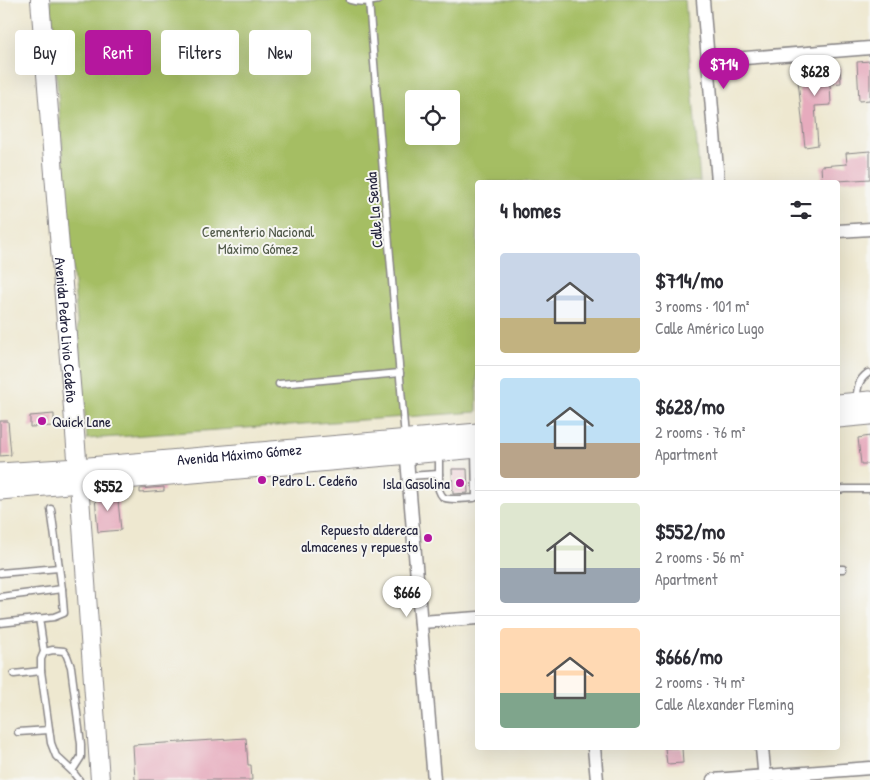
<!DOCTYPE html>
<html lang="en">
<head>
<meta charset="utf-8">
<style>
	body { margin:0; font-family:"Patrick Hand",sans-serif; background:#f2f2f3; color:#2b2b33; height:100vh; display:flex; flex-direction:column; font-size:19px; white-space:nowrap }
	* { box-sizing:border-box; margin:0 }
	p { font-size:16px; color:#7c7c81 }
	.icon { flex:none; width:28px; height:28px; fill:none; stroke:currentColor; stroke-width:2; stroke-linecap:round; stroke-linejoin:round }
	.map { position:relative; flex:1; overflow:hidden }
	.drawer { position:absolute; left:475px; top:180px; width:365px; height:570px; display:flex; flex-direction:column; background:#fff; border-radius:5px; box-shadow:0 5px 20px #0002 }
	.drawer>* { flex:none }
	.banner { position:absolute; left:15px; top:30px; width:385px; height:45px; display:flex; gap:10px }
	.buttons { position:absolute; left:405px; top:90px; display:grid; gap:10px }
	.buttons a { display:grid; place-items:center; width:55px; height:55px; border-radius:5px; background:#fff; box-shadow:0 5px 20px #0002; font-size:25px }
	.price { position:absolute; translate:-50% -42px; padding:0 11px; border-radius:18px; background:#fff; color:#222; font-size:16px; line-height:32px; filter:drop-shadow(0 1px 2px #0008) }
	.price::after { content:''; position:absolute; left:50%; top:30px; width:15px; height:11px; margin-left:-8px; background:inherit; clip-path:polygon(0 0,100% 0,50% 100%) }
	.price.selected { background:#b5179e; color:#fff }
	ul { padding:0; list-style:none }
	li { display:flex; align-items:center; gap:15px; height:125px; padding:0 25px }
	li+li { border-top:1px solid #e1e1e2 }
	li span { display:grid; place-items:center; flex:none; width:140px; height:100px; border-radius:5px; color:#555 }
	li>.icon { margin-inline-start:auto }
	span .icon { width:60px; height:60px; fill:#fffc; stroke-width:1 }
	li b { font-size:21px }
	h2 { display:flex; justify-content:space-between; align-items:center; height:60px; padding:0 25px; font-size:21px }
	.chip { padding:0 18px; border-radius:5px; background:#fff; box-shadow:0 5px 20px #0002; font-size:18px; line-height:45px }
	.chip.selected { background:#b5179e; color:#fff }
	.map>svg:first-child { display:block }
	.green { fill:#a5be64; stroke:#647050; fill-rule:evenodd }
	.building { fill:#e6abbd }
	.lines { fill:none; stroke-linecap:round; stroke-linejoin:round }
	.lane-casing { stroke:#888586; stroke-width:9 }
	.street-casing { stroke:#888586; stroke-width:15 }
	.secondary-casing { stroke:#888586; stroke-width:20 }
	.primary-casing { stroke:#888586; stroke-width:21 }
	.lane { stroke:#fff; stroke-width:6 }
	.street { stroke:#fff; stroke-width:12 }
	.secondary { stroke:#fff; stroke-width:18 }
	.primary { stroke:#fff; stroke-width:19 }
	.poi-dot { fill:#b5179e; stroke:#f6f6f2; stroke-width:2 }
	.labels { text-anchor:middle; dominant-baseline:central; stroke-width:4; stroke-linejoin:round; paint-order:stroke }
	.street-label { font-size:15px; fill:#22223b; stroke:#f6f6f2 }
	.park-label { font-size:15px; fill:#505949; stroke:#f6f6f2 }
	.poi-label { font-size:15px; fill:#22223b; stroke:#f6f6f2; text-anchor:start }
</style>
</head>
<body>
<div class="map">
<svg width="870" height="780" viewBox="0 0 870 780">
	<rect width="100%" height="100%" fill="#f6f6f2"/>
	<filter id="ink" filterUnits="userSpaceOnUse"><feTurbulence type="fractalNoise" baseFrequency=".02" numOctaves="2"/><feDisplacementMap in="SourceGraphic" scale="10" xChannelSelector="R" yChannelSelector="G"/><feConvolveMatrix kernelMatrix="1 2 1 2 8 2 1 2 1" color-interpolation-filters="sRGB"/></filter>
	<filter id="wash" filterUnits="userSpaceOnUse"><feTurbulence type="fractalNoise" baseFrequency=".0096" numOctaves="4" result="noise"/><feDisplacementMap in="SourceGraphic" scale="20" xChannelSelector="R" yChannelSelector="G"/><feGaussianBlur stdDeviation="1.12" result="paint"/><feColorMatrix in="noise" values="0 0 0 0 0 0 0 0 0 0 0 0 0 0 0 0 0 1.4 0 .05"/><feComposite in="paint" operator="in"/></filter>
	<g filter="url(#wash)">
		<rect width="100%" height="100%" fill="#eee8d0"/>
		<path class="green" d="M50 0H685L700 182H478L477 412 87 439ZM414 99H451V136H414Z"/>
		<g id="blocks">
			<g class="building">
				<polygon points="870,61 870,100 859,101 857,62"/>
				<polygon points="830,67 840,67 841,83 830,84 831,105 815,106 818,145 805,147 797,71"/>
				<polygon points="870,151 870,179 822,182 821,166 847,164 846,153"/>
				<polygon points="54,414 54,426 30,427 30,416"/>
				<polygon points="0,421 8,421 11,455 0,456"/>
				<polygon points="870,436 870,464 861,464 858,438"/>
				<polygon points="452,469 467,469 468,493 453,494"/>
				<polygon points="164,487 164,491 140,493 140,489"/>
				<polygon points="117,491 121,530 98,532 95,497 98,495 98,493"/>
				<polygon points="246,738 248,765 251,765 252,780 135,780 133,745"/>
				<polygon points="665,748 682,748 683,763 667,764"/>
			</g>
		</g>
	</g>
	<g filter="url(#ink)">
		<use href="#blocks" fill-opacity="0" stroke="#888586" stroke-width="1"/>
		<g class="lines">
			<defs>
				<g id="lane">
					<path d="M350 0C359 3 369 2 379 0"/>
					<polyline points="369,2 405,438"/>
					<polyline points="279,384 400,373"/>
					<path d="M856 400C858 388 857 381 868 373"/>
					<path d="M439 452V490C440 493 441 495 443 497 448 501 467 498 474 498L476 497 475 451"/>
					<polyline points="408,476 439,474"/>
					<polyline points="838,490 844,489 870,489"/>
					<polyline points="51,509 62,589"/>
					<polyline points="838,569 843,569"/>
					<polyline points="0,573 59,568"/>
					<polyline points="0,597 62,589 64,613 54,617 0,623"/>
					<polyline points="39,618 44,652"/>
					<polyline points="14,674 41,671"/>
					<polyline points="18,732 49,730"/>
					<polyline points="72,771 81,757 81,744 71,667 67,656 64,651 53,650 44,652 41,659 41,671 51,743 56,756 72,771 79,780"/>
				</g>
				<g id="street">
					<polyline points="703,0 718,182"/>
					<polyline points="708,61 870,48"/>
					<polyline points="838,231 870,229"/>
					<polyline points="406,447 434,780"/>
					<polyline points="421,622 478,618"/>
					<polyline points="594,748 597,780"/>
					<polyline points="762,748 765,780"/>
					<polyline points="713,780 870,768"/>
				</g>
				<g id="secondary">
					<path id="s1" d="M40 0 79 483 100 780"/>
				</g>
				<g id="primary">
					<polyline points="838,404 870,401"/>
					<polyline points="838,418 870,415"/>
					<path id="s2" d="M0 473 78 468 478 433"/>
					<polyline points="0,490 478,448"/>
				</g>
			</defs>
			<use href="#lane" class="lane-casing"/>
			<use href="#street" class="street-casing"/>
			<use href="#secondary" class="secondary-casing"/>
			<use href="#primary" class="primary-casing"/>
			<use href="#lane" class="lane"/>
			<use href="#street" class="street"/>
			<use href="#secondary" class="secondary"/>
			<use href="#primary" class="primary"/>
		</g>
	</g>
	<g class="poi-dot">
		<circle cx="42" cy="421" r="5"/>
		<circle cx="262" cy="480" r="5"/>
		<circle cx="460" cy="483" r="5"/>
		<circle cx="428" cy="538" r="5"/>
	</g>
	<g class="labels">
		<g class="street-label">
			<text transform="translate(374 210) rotate(-95)">Calle La Senda</text>
			<text stroke="none"><textPath href="#s1" startOffset="331">Avenida Pedro Livio Cedeño</textPath></text>
			<text stroke="none"><textPath href="#s2" startOffset="240">Avenida Máximo Gómez</textPath></text>
		</g>
		<g class="park-label">
			<text x="258" y="231">Cementerio Nacional<tspan x="258" dy="17">Máximo Gómez</tspan></text>
		</g>
		<g class="poi-label">
			<text x="52" y="421">Quick Lane</text>
			<text x="272" y="480">Pedro L. Cedeño</text>
			<text x="450" y="483" text-anchor="end">Isla Gasolina</text>
			<text x="418" y="529" text-anchor="end">Repuesto aldereca<tspan x="418" dy="17">almacenes y repuesto</tspan></text>
		</g>
	</g>
</svg>
<div class="buttons">
<a><svg class="icon" aria-label="locate" viewBox="0 0 24 24"><circle cx="12" cy="12" r="6"/><path d="M12 2v4M12 18v4M2 12h4M18 12h4"/></svg></a>
</div>
<b class="price selected" style="left:724px;top:90px">$714</b>
<b class="price" style="left:815px;top:97px">$628</b>
<b class="price" style="left:108px;top:512px">$552</b>
<b class="price" style="left:407px;top:618px">$666</b>
<div class="banner">
<a class="chip">Buy</a>
<a class="chip selected">Rent</a>
<a class="chip">Filters</a>
<a class="chip">New</a>
</div>
<section class="drawer">
<h2>4 homes<svg class="icon" aria-label="filters" viewBox="0 0 24 24"><path d="M4 7h16M4 17h16"/><circle cx="9" cy="7" r="2"/><circle cx="15" cy="17" r="2"/></svg></h2>
<ul>
<li><span style="background:linear-gradient(#c9d6e8 65%,#c2b280 0)"><svg class="icon" aria-label="home" viewBox="0 0 24 24"><path d="M3 11l9-7 9 7M6 9v11h12V9"/></svg></span><div><b>$714/mo</b><p>3 rooms · 101 m²</p><p>Calle Américo Lugo</p></div></li>
<li><span style="background:linear-gradient(#bfe0f5 65%,#b9a48a 0)"><svg class="icon" aria-label="home" viewBox="0 0 24 24"><path d="M3 11l9-7 9 7M6 9v11h12V9"/></svg></span><div><b>$628/mo</b><p>2 rooms · 76 m²</p><p>Apartment</p></div></li>
<li><span style="background:linear-gradient(#dfe7d0 65%,#9aa5b1 0)"><svg class="icon" aria-label="home" viewBox="0 0 24 24"><path d="M3 11l9-7 9 7M6 9v11h12V9"/></svg></span><div><b>$552/mo</b><p>2 rooms · 56 m²</p><p>Apartment</p></div></li>
<li><span style="background:linear-gradient(#ffd9b3 65%,#7fa58c 0)"><svg class="icon" aria-label="home" viewBox="0 0 24 24"><path d="M3 11l9-7 9 7M6 9v11h12V9"/></svg></span><div><b>$666/mo</b><p>2 rooms · 74 m²</p><p>Calle Alexander Fleming</p></div></li>
</ul>
</section>
</div>
</body>
</html>
